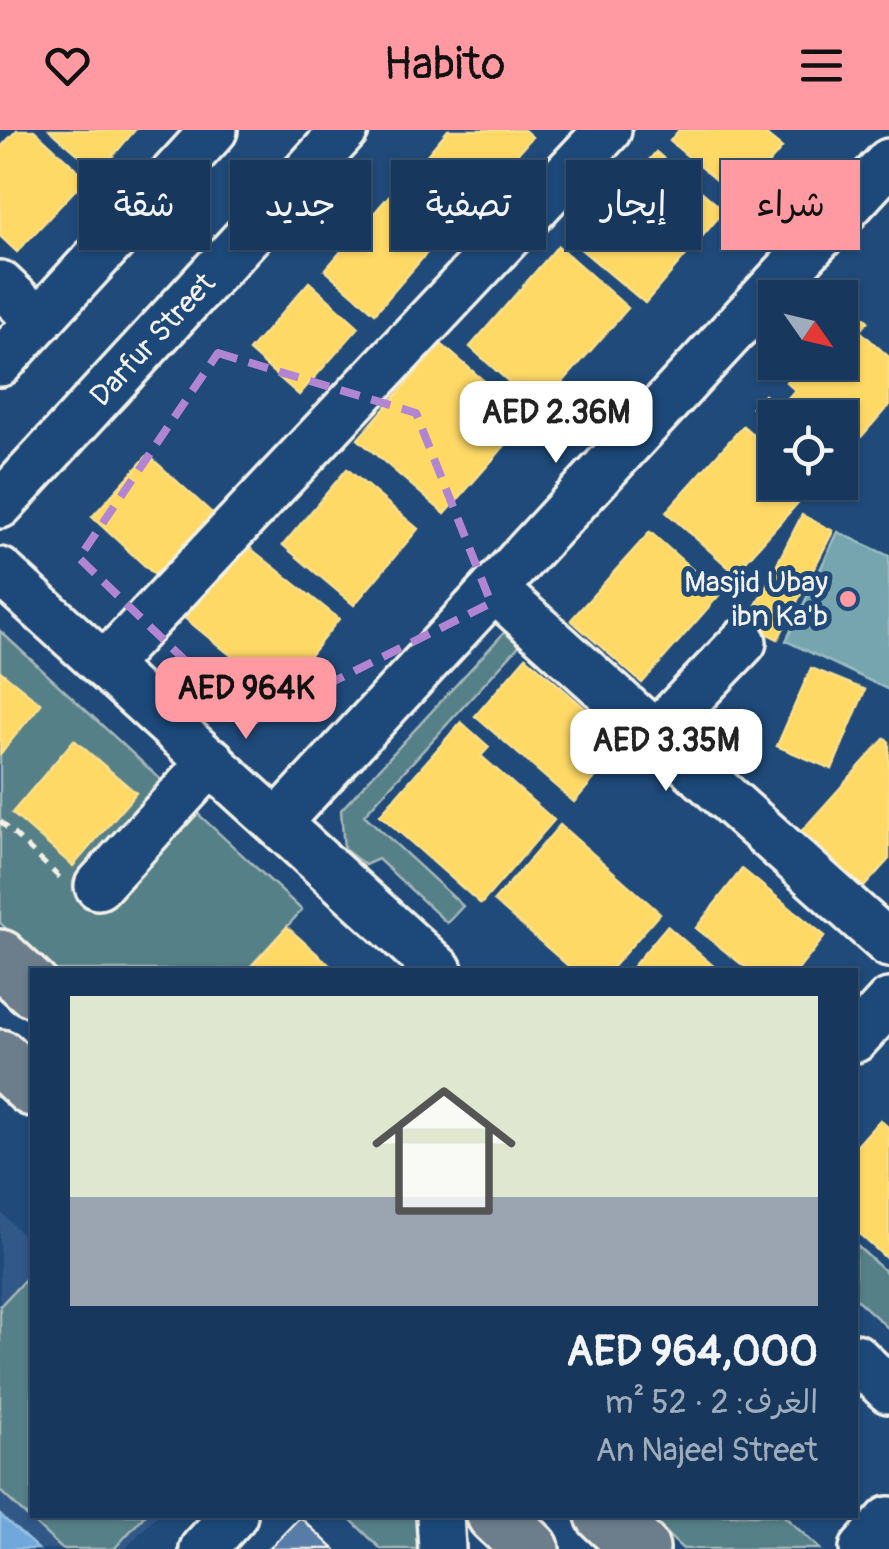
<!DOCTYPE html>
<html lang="ar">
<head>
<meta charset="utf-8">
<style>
	body { margin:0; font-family:Pangolin,"Playpen Sans Arabic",sans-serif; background:#203f62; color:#f1f3f6; direction:rtl; height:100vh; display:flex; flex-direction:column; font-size:38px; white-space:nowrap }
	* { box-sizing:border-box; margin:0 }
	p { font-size:32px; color:#9eacbb }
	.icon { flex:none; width:55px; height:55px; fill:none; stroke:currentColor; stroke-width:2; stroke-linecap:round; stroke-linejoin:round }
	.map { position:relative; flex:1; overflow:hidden; direction:ltr }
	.drawer { position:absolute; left:30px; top:838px; width:828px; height:550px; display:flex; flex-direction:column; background:#17385c; border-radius:0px; box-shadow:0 2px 8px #0004,0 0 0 2px #365272; direction:rtl }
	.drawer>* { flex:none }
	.banner { position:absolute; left:30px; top:30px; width:830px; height:90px; direction:rtl; display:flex; gap:20px }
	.needle { width:65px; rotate:124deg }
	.tools { position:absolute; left:758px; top:150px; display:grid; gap:20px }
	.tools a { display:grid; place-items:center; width:100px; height:100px; border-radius:0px; background:#17385c; box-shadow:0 2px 8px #0004,0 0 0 2px #365272; font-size:50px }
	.price { position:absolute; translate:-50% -85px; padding:0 22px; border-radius:20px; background:#fff; color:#222; font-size:32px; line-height:65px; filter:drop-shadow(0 2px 5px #0008) }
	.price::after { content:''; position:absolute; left:50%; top:60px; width:30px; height:22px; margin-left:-15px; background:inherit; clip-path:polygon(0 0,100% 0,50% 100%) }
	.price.active { background:#ff9aa2; color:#111 }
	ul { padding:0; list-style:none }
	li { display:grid; align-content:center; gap:20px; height:530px; padding:0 40px }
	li+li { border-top:2px solid #365272 }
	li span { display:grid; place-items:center; height:310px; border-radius:0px; color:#555 }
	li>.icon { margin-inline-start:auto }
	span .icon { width:180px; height:180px; fill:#fffc; stroke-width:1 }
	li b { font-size:42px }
	.tag { padding:0 35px; border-radius:0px; background:#17385c; box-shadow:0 2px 8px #0004,0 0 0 2px #365272; font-size:35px; line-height:90px }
	.tag.active { background:#ff9aa2; color:#111 }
	header { display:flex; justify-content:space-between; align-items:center; height:130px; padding:0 40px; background:#ff9aa2; color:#111; font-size:45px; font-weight:600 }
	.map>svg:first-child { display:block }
	.built { fill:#305988 }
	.green { fill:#578087; stroke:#a6b8b8; stroke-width:2.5 }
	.homes { fill:#ffd966; stroke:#fce08d; stroke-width:2.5 }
	.schools { fill:#6fa8dc; stroke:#97bee0; stroke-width:2.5 }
	.public { fill:#76a5af; stroke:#9cbcc0; stroke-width:2.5 }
	.building { fill:#587ba8; stroke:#f4f1e8; stroke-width:2.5 }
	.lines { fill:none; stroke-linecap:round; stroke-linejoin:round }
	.minor-casing { stroke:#f4f1e8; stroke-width:52 }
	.major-casing { stroke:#f4f1e8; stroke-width:62 }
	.path { stroke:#f4f1e8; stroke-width:5; stroke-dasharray:10 8; stroke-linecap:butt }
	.minor { stroke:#1f4a7a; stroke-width:45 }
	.major { stroke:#6c7d8b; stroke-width:55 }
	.marked { fill:none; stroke:#b185d1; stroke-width:8; stroke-dasharray:20 12; stroke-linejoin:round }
	.poi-dot { fill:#ff9aa2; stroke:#1f4a7a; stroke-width:4 }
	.labels { text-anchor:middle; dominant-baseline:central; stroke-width:10; stroke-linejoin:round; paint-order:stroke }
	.street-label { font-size:30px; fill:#f4f1e8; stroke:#1f4a7a }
	.poi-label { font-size:30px; fill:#f4f1e8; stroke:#1f4a7a; text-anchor:end }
</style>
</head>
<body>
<header><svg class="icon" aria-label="menu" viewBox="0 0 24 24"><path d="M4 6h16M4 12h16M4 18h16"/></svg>Habito<svg class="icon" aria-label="heart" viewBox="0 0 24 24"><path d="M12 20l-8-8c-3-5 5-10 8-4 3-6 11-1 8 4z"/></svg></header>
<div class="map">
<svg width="889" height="1419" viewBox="0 0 889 1419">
	<rect width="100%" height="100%" fill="#1f4a7a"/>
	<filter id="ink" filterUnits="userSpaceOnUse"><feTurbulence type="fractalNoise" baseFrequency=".01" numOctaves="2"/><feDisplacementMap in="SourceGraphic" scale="20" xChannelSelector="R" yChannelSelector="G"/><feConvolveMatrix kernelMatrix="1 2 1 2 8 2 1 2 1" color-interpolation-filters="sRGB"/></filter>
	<g filter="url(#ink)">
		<polygon class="built" points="0,1081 32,1115 32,1385 157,1385 125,1419 0,1419"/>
		<g class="green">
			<polygon points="512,494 527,507 364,685 463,776 447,793 378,729 365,735 344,719 341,680"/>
			<polygon points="0,501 302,780 247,840 52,840 0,793"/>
			<polygon points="855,1114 889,1145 889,1199 855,1168"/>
			<polygon points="32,1142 32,1385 145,1385 114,1419 62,1419 0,1361 0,1176"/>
			<polygon points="346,1385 420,1385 420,1419 381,1419"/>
			<polygon points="646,1385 783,1385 820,1419 683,1419"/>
		</g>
		<g class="homes">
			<polygon points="17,0 34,0 86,48 17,122 0,106 0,18"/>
			<polygon points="50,0 135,0 99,42"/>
			<polygon points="448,0 524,0 532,7 467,83 415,39"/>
			<polygon points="679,0 771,0 766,5 782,18 738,69 670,11"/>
			<polygon points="656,22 724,81 645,173 576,115"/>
			<polygon points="395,59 445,102 375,183 325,140"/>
			<polygon points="558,116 628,178 539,279 470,217"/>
			<polygon points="309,152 359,197 299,265 249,221"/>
			<polygon points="845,172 868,191 855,206 840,193"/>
			<polygon points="861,202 889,227 889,275 840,331 840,288 784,288 789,282 782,275 795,260 786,252 803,232 840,232 840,211 848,217"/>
			<polygon points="441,214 528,289 445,384 358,309"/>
			<polygon points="764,265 785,284 775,288 774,297 752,278"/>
			<polygon points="743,296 775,324 775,352 807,352 812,357 735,443 666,382"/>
			<polygon points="148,325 214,385 157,447 92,387"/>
			<polygon points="347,339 418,399 354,475 283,415"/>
			<polygon points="802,385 833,401 778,509 747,493"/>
			<polygon points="650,402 720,464 642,553 571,490"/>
			<polygon points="241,411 339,489 279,564 181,485"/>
			<polygon points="526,527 625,613 574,672 475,586"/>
			<polygon points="811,538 865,560 832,639 777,616"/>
			<polygon points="0,541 41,574 0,624"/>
			<polygon points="461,592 489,617 481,626 554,690 481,774 380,685"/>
			<polygon points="885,608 889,612 889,729 861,760 799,704"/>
			<polygon points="74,610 136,663 73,736 12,683"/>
			<polygon points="560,695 660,783 610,840 573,840 494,771"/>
			<polygon points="742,739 825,806 798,840 749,840 696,798"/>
			<polygon points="667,796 718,840 630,840"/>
			<polygon points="287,797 335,840 248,840"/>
			<polygon points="880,990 889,998 889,1131 855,1100 855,1018"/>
		</g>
		<polygon class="schools" points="0,1385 38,1419 0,1419"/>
		<polygon class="public" points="838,402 889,426 889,560 786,511"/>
		<polygon class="building" points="300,1387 334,1419 269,1419"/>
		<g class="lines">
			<defs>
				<g id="minor">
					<polyline points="0,154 39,191"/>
					<polyline points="0,233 214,0"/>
					<path id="s1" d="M0 375 345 0"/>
					<polyline points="0,441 439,840"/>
					<polyline points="494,459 889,814"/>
					<polyline points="105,535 608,0"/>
					<polyline points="655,604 743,512"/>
					<polyline points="278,692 889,32"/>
					<polyline points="98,756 212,631"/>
					<polyline points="855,909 889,872"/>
					<polyline points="855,1227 889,1260"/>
					<polyline points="440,1385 442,1419"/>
					<polyline points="203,1419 234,1385"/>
					<polyline points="863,1419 889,1390"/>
				</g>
				<g id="major">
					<polyline points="0,828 32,858"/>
					<polyline points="0,928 32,958"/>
					<polyline points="495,1385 531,1419"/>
					<polyline points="604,1385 641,1419"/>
				</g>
			</defs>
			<use href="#minor" class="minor-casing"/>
			<use href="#major" class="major-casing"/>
			<polyline class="path" points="0,691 61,749"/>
			<use href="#minor" class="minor"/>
			<use href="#major" class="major"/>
		</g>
	</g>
	<path class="marked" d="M218 223 416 283 491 473 250 593 79 428Z"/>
	<circle class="poi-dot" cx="848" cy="469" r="10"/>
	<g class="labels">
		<g class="street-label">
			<text stroke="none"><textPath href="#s1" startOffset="225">Darfur Street</textPath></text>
		</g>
		<g class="poi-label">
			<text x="828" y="452">Masjid Ubay<tspan x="828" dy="34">ibn Ka'b</tspan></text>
		</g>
	</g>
</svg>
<div class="tools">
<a><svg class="needle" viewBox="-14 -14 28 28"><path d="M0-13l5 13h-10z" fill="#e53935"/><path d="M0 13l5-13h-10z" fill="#9eacbb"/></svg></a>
<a><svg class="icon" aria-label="locate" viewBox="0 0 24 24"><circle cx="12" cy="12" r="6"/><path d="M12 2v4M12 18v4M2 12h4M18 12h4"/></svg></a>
</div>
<b class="price" style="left:556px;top:336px">AED 2.36M</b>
<b class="price active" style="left:246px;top:612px">AED 964K</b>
<b class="price" style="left:666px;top:664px">AED 3.35M</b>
<div class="banner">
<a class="tag active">شراء</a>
<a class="tag">إيجار</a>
<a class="tag">تصفية</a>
<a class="tag">جديد</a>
<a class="tag">شقة</a>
</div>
<section class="drawer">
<ul>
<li><span style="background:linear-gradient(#dfe7d0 65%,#9aa5b1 0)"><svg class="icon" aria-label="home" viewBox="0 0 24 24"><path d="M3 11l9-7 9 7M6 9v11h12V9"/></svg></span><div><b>AED 964,000</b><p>الغرف: 2 · 52 m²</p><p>An Najeel Street</p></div></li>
</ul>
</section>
</div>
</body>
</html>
